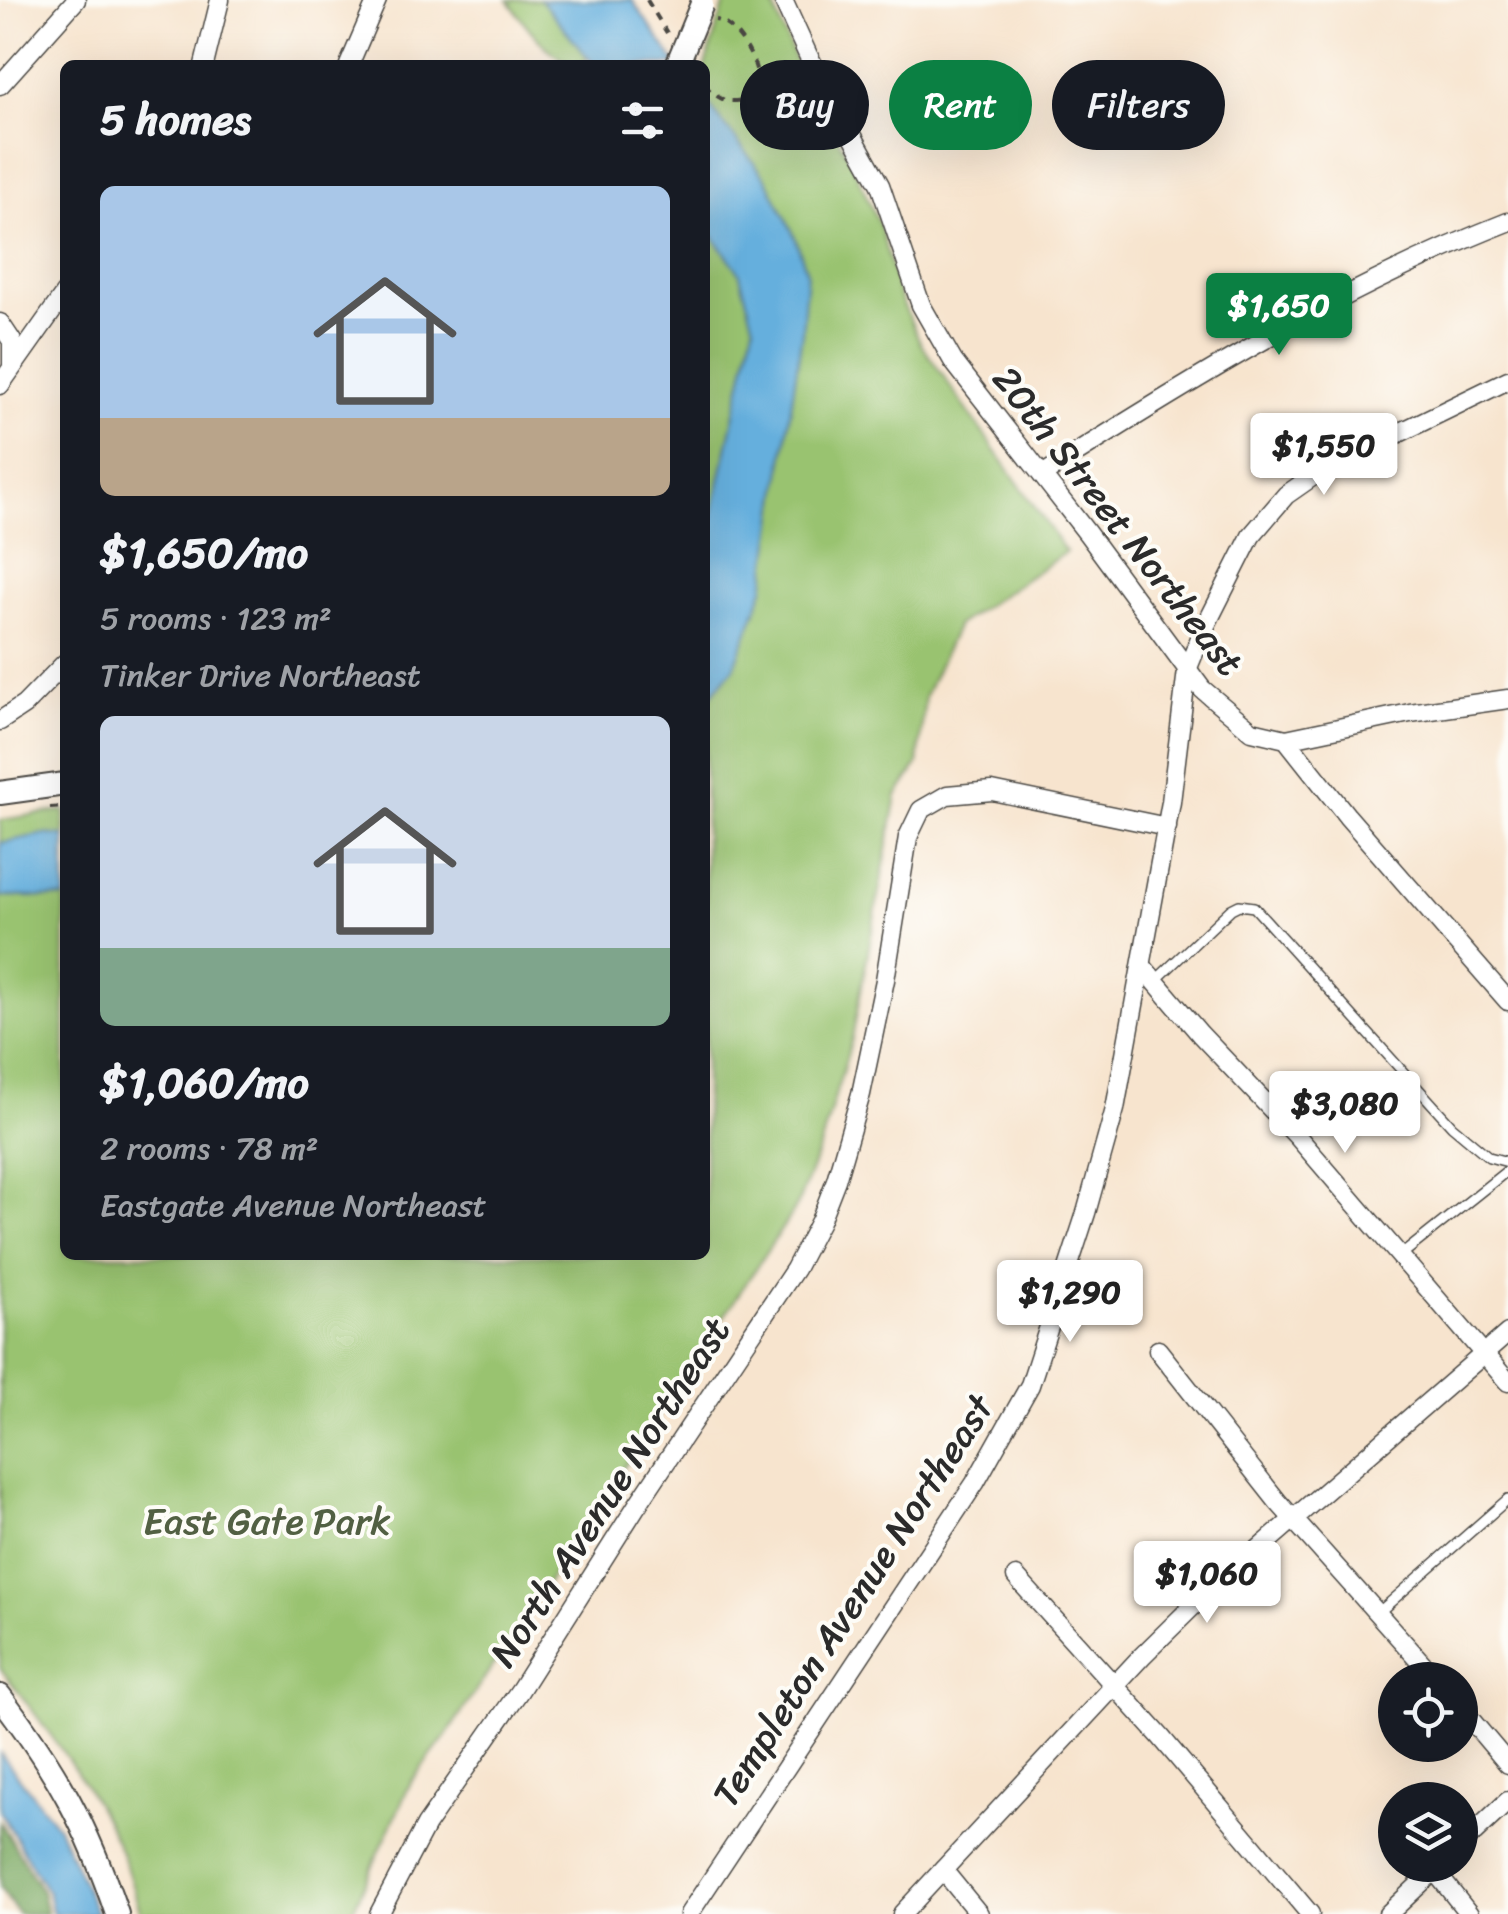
<!DOCTYPE html>
<html lang="en">
<head>
<meta charset="utf-8">
<style>
	body { margin:0; font-family:Sriracha,sans-serif; background:#20242c; color:#f1f3f6; height:100vh; display:flex; flex-direction:column; font-size:38px; white-space:nowrap }
	* { box-sizing:border-box; margin:0 }
	p { font-size:32px; color:#9ea1a6 }
	.icon { flex:none; width:55px; height:55px; fill:none; stroke:currentColor; stroke-width:2; stroke-linecap:round; stroke-linejoin:round }
	.map { position:relative; flex:1; overflow:hidden }
	.drawer { position:absolute; left:60px; top:60px; width:650px; height:1200px; display:flex; flex-direction:column; background:#171b24; border-radius:15px; box-shadow:0 10px 40px #0002 }
	.drawer>* { flex:none }
	.top-card { position:absolute; left:740px; top:60px; width:618px; height:90px; display:flex; gap:20px }
	.buttons { position:absolute; left:1378px; top:1662px; display:grid; gap:20px }
	.buttons a { display:grid; place-items:center; width:100px; height:100px; border-radius:50%; background:#171b24; box-shadow:0 10px 40px #0002; font-size:50px }
	.price { position:absolute; translate:-50% -85px; padding:0 22px; border-radius:10px; background:#fff; color:#222; font-size:32px; line-height:65px; filter:drop-shadow(0 2px 5px #0008) }
	.price::after { content:''; position:absolute; left:50%; top:60px; width:30px; height:22px; margin-left:-15px; background:inherit; clip-path:polygon(0 0,100% 0,50% 100%) }
	.price.current { background:#0b8043; color:#fff }
	ul { padding:0; list-style:none }
	li { display:grid; align-content:center; gap:20px; height:530px; padding:0 40px }
	li span { display:grid; place-items:center; height:310px; border-radius:15px; color:#555 }
	li>.icon { margin-inline-start:auto }
	span .icon { width:180px; height:180px; fill:#fffc; stroke-width:1 }
	li b { font-size:42px }
	h2 { display:flex; justify-content:space-between; align-items:center; height:120px; padding:0 40px; font-size:42px }
	.pill { padding:0 35px; border-radius:45px; background:#171b24; box-shadow:0 10px 40px #0002; font-size:35px; line-height:90px }
	.pill.current { background:#0b8043; color:#fff }
	.map>svg:first-child { display:block }
	.green { fill:#99c36f; stroke:#62774d; stroke-width:2.5 }
	.forest { fill:#7aa962; stroke:#526a46; stroke-width:2.5 }
	.water { fill:#65afdd; stroke:#486d84; stroke-width:2.5 }
	.lines { fill:none; stroke-linecap:round; stroke-linejoin:round }
	.service-casing { stroke:#4a4743; stroke-width:12 }
	.minor-casing { stroke:#4a4743; stroke-width:21 }
	.tertiary-casing { stroke:#4a4743; stroke-width:26 }
	.path { stroke:#4a4743; stroke-width:4; stroke-dasharray:8 8; stroke-linecap:butt }
	.service { stroke:#fff; stroke-width:9 }
	.minor { stroke:#fff; stroke-width:18 }
	.tertiary { stroke:#fff; stroke-width:22 }
	.tertiary-bridge-casing { stroke:#4a4743; stroke-width:26; stroke-linecap:butt }
	.tertiary-bridge { stroke:#fff; stroke-width:22 }
	.labels { text-anchor:middle; dominant-baseline:central; stroke-width:8; stroke-linejoin:round; paint-order:stroke }
	.street-label { font-size:38px; fill:#2b2b2b; stroke:#fdfcf7 }
	.park-label { font-size:38px; fill:#526043; stroke:#fdfcf7 }
</style>
</head>
<body>
<div class="map">
<svg width="1508" height="1914" viewBox="0 0 1508 1914">
	<rect width="100%" height="100%" fill="#fdfcf7"/>
	<filter id="ink" filterUnits="userSpaceOnUse"><feTurbulence type="fractalNoise" baseFrequency=".01" numOctaves="2"/><feDisplacementMap in="SourceGraphic" scale="20" xChannelSelector="R" yChannelSelector="G"/><feConvolveMatrix kernelMatrix="1 2 1 2 8 2 1 2 1" color-interpolation-filters="sRGB"/></filter>
	<filter id="wash" filterUnits="userSpaceOnUse"><feTurbulence type="fractalNoise" baseFrequency=".0048" numOctaves="4" result="noise"/><feDisplacementMap in="SourceGraphic" scale="40" xChannelSelector="R" yChannelSelector="G"/><feGaussianBlur stdDeviation="2.25" result="paint"/><feColorMatrix in="noise" values="0 0 0 0 0 0 0 0 0 0 0 0 0 0 0 0 0 1.4 0 .05"/><feComposite in="paint" operator="in"/></filter>
	<g filter="url(#wash)">
		<rect width="100%" height="100%" fill="#f7e4ce"/>
		<g class="green">
			<path d="M508 0H616L583 65C553 65 524 23 508 0Z"/>
			<path d="M726 0H771L803 79 849 157 880 226 898 293 921 344 1066 552 957 625 925 696 918 764 897 796 852 1039 821 1144 797 1206 446 1736 411 1782 351 1914H141C134 1892 128 1869 119 1848 89 1782 44 1725 0 1668V820L65 810V1255H705V65Z"/>
		</g>
		<polygon class="forest" points="0,1821 42,1892 47,1914 18,1914 0,1888"/>
		<g class="water">
			<polygon points="541,0 632,0 677,65 594,65"/>
			<polygon points="705,100 766,178 795,237 807,272 802,333 764,589 734,668 705,702 705,549 754,326 739,272 705,225"/>
			<polygon points="44,834 65,836 65,898 0,896 0,843"/>
			<polygon points="0,1753 58,1827 97,1914 53,1914 48,1893 0,1811"/>
		</g>
	</g>
	<g filter="url(#ink)">
		<g class="lines">
			<defs>
				<g id="service">
					<polyline points="1155,981 1231,909 1239,905 1254,907 1452,1126 1489,1157 1508,1162"/>
					<polyline points="1400,1256 1508,1170"/>
					<polyline points="1378,1613 1508,1499"/>
				</g>
				<g id="minor">
					<polyline points="783,0 808,55 880,185 921,305 953,361 1087,533 1202,689 1252,731 1286,739 1347,816 1508,1001"/>
					<polyline points="204,65 220,0"/>
					<polyline points="349,65 377,0"/>
					<polyline points="0,85 76,0"/>
					<polyline points="0,323 12,341 12,366"/>
					<polyline points="0,385 65,293"/>
					<path d="M1042 475C1191 380 1342 287 1508 222"/>
					<polyline points="0,721 24,705 65,663"/>
					<polyline points="1286,739 1410,713 1508,699"/>
					<polyline points="1142,966 1200,1034 1297,1136 1508,1382"/>
					<polyline points="1158,1350 1278,1502 1437,1680"/>
					<polyline points="1016,1577 1160,1736 1310,1914"/>
					<polyline points="1460,1707 1508,1764"/>
					<polyline points="1460,1846 1508,1801"/>
					<polyline points="943,1870 979,1914"/>
					<polyline points="1434,1870 1469,1914"/>
					<polyline points="379,1914 426,1825 520,1690 636,1507 795,1269 820,1221 836,1180 861,1094 885,980 908,837 921,810 947,795 992,791 1167,827"/>
					<polyline points="689,1914 975,1483 1030,1385 1086,1213 1115,1109 1171,802 1187,670 1203,631 1251,536 1286,495 1319,472 1508,380"/>
					<polyline points="902,1914 1142,1656 1193,1606 1508,1333"/>
					<polyline points="1388,1914 1440,1865"/>
				</g>
				<g id="tertiary">
					<polyline points="0,793 65,784"/>
					<path d="M0 1696C57 1771 87 1825 117 1914"/>
				</g>
			</defs>
			<use href="#service" class="service-casing"/>
			<use href="#minor" class="minor-casing"/>
			<use href="#tertiary" class="tertiary-casing"/>
			<g class="path">
				<polyline points="647,0 667,33"/>
				<path d="M705 85C718 100 729 105 748 98L758 80C757 60 736 23 715 20"/>
				<polyline points="50,808 65,807"/>
			</g>
			<use href="#service" class="service"/>
			<use href="#minor" class="minor"/>
			<use href="#tertiary" class="tertiary"/>
			<defs>
				<polyline id="tertiary-bridge" points="677,65 702,4"/>
			</defs>
			<use href="#tertiary-bridge" class="tertiary-bridge-casing"/>
			<use href="#tertiary-bridge" class="tertiary-bridge"/>
		</g>
	</g>
	<g class="labels">
		<g class="street-label">
			<text transform="translate(1118 521) rotate(52)">20th Street Northeast</text>
			<text transform="translate(610 1492) rotate(-57)">North Avenue Northeast</text>
			<text transform="translate(853 1601) rotate(-57)">Templeton Avenue Northeast</text>
		</g>
		<g class="park-label">
			<text x="267" y="1521">East Gate Park</text>
		</g>
	</g>
</svg>
<div class="buttons">
<a><svg class="icon" aria-label="locate" viewBox="0 0 24 24"><circle cx="12" cy="12" r="6"/><path d="M12 2v4M12 18v4M2 12h4M18 12h4"/></svg></a>
<a><svg class="icon" aria-label="layers" viewBox="0 0 24 24"><path d="M12 4l9 5-9 5-9-5zM3 14l9 5 9-5"/></svg></a>
</div>
<b class="price current" style="left:1279px;top:358px">$1,650</b>
<b class="price" style="left:1324px;top:498px">$1,550</b>
<b class="price" style="left:1345px;top:1156px">$3,080</b>
<b class="price" style="left:1070px;top:1345px">$1,290</b>
<b class="price" style="left:1207px;top:1626px">$1,060</b>
<div class="top-card">
<a class="pill">Buy</a>
<a class="pill current">Rent</a>
<a class="pill">Filters</a>
</div>
<section class="drawer">
<h2>5 homes<svg class="icon" aria-label="filters" viewBox="0 0 24 24"><path d="M4 7h16M4 17h16"/><circle cx="9" cy="7" r="2"/><circle cx="15" cy="17" r="2"/></svg></h2>
<ul>
<li><span style="background:linear-gradient(#a9c7e8 75%,#b9a48a 0)"><svg class="icon" aria-label="home" viewBox="0 0 24 24"><path d="M3 11l9-7 9 7M6 9v11h12V9"/></svg></span><div><b>$1,650/mo</b><p>5 rooms · 123 m²</p><p>Tinker Drive Northeast</p></div></li>
<li><span style="background:linear-gradient(#c9d6e8 75%,#7fa58c 0)"><svg class="icon" aria-label="home" viewBox="0 0 24 24"><path d="M3 11l9-7 9 7M6 9v11h12V9"/></svg></span><div><b>$1,060/mo</b><p>2 rooms · 78 m²</p><p>Eastgate Avenue Northeast</p></div></li>
</ul>
</section>
</div>
</body>
</html>
